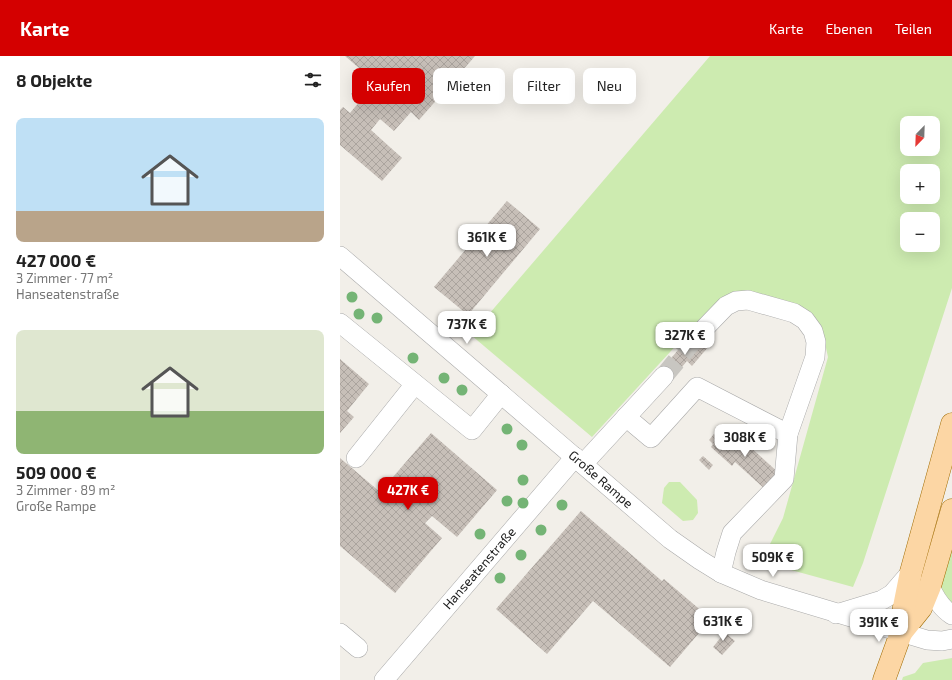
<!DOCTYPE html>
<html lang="de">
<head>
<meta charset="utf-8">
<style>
	body { margin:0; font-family:"Exo 2",sans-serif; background:#f2f2f2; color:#222; height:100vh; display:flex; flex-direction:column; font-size:15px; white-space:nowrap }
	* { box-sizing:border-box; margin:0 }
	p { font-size:13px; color:#767676 }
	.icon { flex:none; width:22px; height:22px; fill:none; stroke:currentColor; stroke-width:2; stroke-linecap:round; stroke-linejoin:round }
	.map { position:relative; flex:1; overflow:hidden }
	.panel { display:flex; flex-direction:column; background:#fff; width:340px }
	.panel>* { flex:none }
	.guide { position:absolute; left:12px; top:12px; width:380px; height:36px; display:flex; gap:8px }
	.needle { width:26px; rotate:203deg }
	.fabs { position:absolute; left:560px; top:60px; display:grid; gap:8px }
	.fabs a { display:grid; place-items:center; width:40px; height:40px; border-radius:8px; background:#fff; box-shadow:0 4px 16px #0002; font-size:20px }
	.price { position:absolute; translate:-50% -34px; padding:0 9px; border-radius:8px; background:#fff; color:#222; font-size:13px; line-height:26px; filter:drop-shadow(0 1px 2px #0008) }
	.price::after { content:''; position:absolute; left:50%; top:24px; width:12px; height:9px; margin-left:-6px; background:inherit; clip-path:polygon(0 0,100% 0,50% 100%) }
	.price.active { background:#d40000; color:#fff }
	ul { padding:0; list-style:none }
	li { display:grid; align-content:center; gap:8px; height:212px; padding:0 16px }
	li span { display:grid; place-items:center; height:124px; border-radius:8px; color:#555 }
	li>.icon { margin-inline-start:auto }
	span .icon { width:72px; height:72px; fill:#fffc; stroke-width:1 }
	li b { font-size:17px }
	h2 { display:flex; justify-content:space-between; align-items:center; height:48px; padding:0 16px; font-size:17px }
	.pill { padding:0 14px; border-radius:8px; background:#fff; box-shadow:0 4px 16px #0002; font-size:14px; line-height:36px }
	.pill.active { background:#d40000; color:#fff }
	header { display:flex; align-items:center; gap:24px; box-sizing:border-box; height:56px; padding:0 20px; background:#d40000; color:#fff }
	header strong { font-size:19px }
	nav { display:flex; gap:22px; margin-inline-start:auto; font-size:14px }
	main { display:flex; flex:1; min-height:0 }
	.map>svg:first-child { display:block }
	.grass { fill:#cdebb0; fill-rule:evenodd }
	.building { fill:url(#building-cross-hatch) }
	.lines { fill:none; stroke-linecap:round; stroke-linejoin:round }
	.minor-tunnel { stroke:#c8c6c1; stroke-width:19; stroke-dasharray:19 10; stroke-linecap:butt }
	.minor-casing { stroke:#a9a9a9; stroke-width:20 }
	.major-casing { stroke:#a06b00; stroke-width:23 }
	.minor { stroke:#fff; stroke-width:19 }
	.major { stroke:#fcd6a4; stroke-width:22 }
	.tree { fill:#74b475 }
	.labels { text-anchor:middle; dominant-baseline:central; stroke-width:4; stroke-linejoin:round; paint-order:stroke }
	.street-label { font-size:13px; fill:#222; stroke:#fff }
</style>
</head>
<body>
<header>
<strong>Karte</strong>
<nav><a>Karte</a><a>Ebenen</a><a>Teilen</a></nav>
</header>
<main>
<section class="panel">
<h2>8 Objekte<svg class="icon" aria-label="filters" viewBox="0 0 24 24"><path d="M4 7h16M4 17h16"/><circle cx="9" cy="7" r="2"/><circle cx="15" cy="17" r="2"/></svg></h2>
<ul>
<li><span style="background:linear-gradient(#bfe0f5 75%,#b9a48a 0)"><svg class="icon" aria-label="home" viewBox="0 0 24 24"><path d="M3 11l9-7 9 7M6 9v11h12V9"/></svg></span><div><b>427 000 €</b><p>3 Zimmer · 77 m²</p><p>Hanseatenstraße</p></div></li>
<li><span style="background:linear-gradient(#dfe7d0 65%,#8fb573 0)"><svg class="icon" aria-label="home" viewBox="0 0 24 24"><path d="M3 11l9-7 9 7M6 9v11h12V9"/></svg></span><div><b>509 000 €</b><p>3 Zimmer · 89 m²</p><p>Große Rampe</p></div></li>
</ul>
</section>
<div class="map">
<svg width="612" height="624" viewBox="0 0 612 624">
	<defs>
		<pattern id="building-cross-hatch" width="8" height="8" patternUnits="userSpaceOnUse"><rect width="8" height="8" fill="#c7bfb8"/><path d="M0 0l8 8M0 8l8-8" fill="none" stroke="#aba49e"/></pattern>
	</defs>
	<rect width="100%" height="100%" fill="#f2efe9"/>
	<g class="grass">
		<path d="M370 0H612V232L523 507 513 531 422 506 426 496 443 462 488 301 482 274 400 235 353 271 252 381 131 279ZM567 67H593V93H567ZM567 115H593V141H567ZM567 163H593V189H567Z"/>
		<polygon points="329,426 340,426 357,444 358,457 353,464 343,465 322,447 324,432"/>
		<polygon points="612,485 612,548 603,539 600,524"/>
		<polygon points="612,602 612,624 562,624 563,621 575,617 583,607"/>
	</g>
	<g class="building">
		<polygon points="5,0 135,0 79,64 71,56 54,75 40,63 31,74 62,102 42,125 0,89 0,54 3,51 10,57 20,45 11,38 27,19"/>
		<polygon points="167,145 200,173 128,259 94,231"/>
		<polygon points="353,277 369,290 352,310 347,305 330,325 319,316"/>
		<polygon points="0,303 29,328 7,355 14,361 0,377"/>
		<polygon points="388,371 441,419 427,435 395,406 392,410 371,391 373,388 369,384 374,378 378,382"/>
		<polygon points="91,377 157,434 117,481 92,460 85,467 102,482 55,537 0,490 0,402 40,436"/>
		<polygon points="363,400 373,409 369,414 359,404"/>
		<polygon points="241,455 322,525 324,523 371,563 330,611 253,545 207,598 156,553"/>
		<polygon points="377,570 395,585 382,599 373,591 382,580 374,574"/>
	</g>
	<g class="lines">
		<polyline class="minor-tunnel" points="324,320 357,280"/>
		<defs>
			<g id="minor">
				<polyline points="0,200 330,483 360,504 381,517 421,534 587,584 602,585 612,583"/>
				<polyline points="0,267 132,374 161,338"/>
				<polyline points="357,280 386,250 396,245 408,244 454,257 465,264 473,275 476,286 475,301 448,378 444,423 392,477 386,496 381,517"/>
				<polyline points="286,361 311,382 357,331 448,378"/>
				<polyline points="16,402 75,328"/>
				<polyline points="243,408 324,320"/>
				<path d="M590 530C595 542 601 552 612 559"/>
				<polyline points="496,558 542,544 552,538 571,516"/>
				<polyline points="0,577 18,592"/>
				<polyline points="44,624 235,401"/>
			</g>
			<g id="major">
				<polyline points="561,577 581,552 590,530 612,454"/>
				<polyline points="544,624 561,577 564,551 571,516 612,368"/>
			</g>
		</defs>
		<use href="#minor" class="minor-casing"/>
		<use href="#major" class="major-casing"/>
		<use href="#minor" class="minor"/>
		<use href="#major" class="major"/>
	</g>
	<g class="tree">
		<circle cx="12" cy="241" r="5.5"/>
		<circle cx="19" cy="258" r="5.5"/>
		<circle cx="37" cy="262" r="5.5"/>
		<circle cx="73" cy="302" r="5.5"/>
		<circle cx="104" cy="322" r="5.5"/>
		<circle cx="122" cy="334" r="5.5"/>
		<circle cx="167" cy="373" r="5.5"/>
		<circle cx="182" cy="389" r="5.5"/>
		<circle cx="183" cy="424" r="5.5"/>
		<circle cx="167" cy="445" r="5.5"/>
		<circle cx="183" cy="447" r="5.5"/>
		<circle cx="222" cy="449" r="5.5"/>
		<circle cx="201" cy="474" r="5.5"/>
		<circle cx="140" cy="478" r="5.5"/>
		<circle cx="181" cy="499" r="5.5"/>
		<circle cx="160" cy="522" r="5.5"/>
	</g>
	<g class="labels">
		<g class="street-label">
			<text transform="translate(261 423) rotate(41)">Große Rampe</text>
			<text transform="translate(139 512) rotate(-49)">Hanseatenstraße</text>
		</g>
	</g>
</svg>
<div class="fabs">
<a><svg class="needle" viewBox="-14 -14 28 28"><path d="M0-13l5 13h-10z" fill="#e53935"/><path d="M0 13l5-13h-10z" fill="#767676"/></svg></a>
<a>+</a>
<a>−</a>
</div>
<b class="price" style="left:147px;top:202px">361K €</b>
<b class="price" style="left:127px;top:289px">737K €</b>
<b class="price" style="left:345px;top:300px">327K €</b>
<b class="price" style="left:405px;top:402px">308K €</b>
<b class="price active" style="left:68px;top:455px">427K €</b>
<b class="price" style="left:433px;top:522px">509K €</b>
<b class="price" style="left:383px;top:586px">631K €</b>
<b class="price" style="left:539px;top:587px">391K €</b>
<div class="guide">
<a class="pill active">Kaufen</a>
<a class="pill">Mieten</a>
<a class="pill">Filter</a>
<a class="pill">Neu</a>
</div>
</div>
</main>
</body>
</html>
